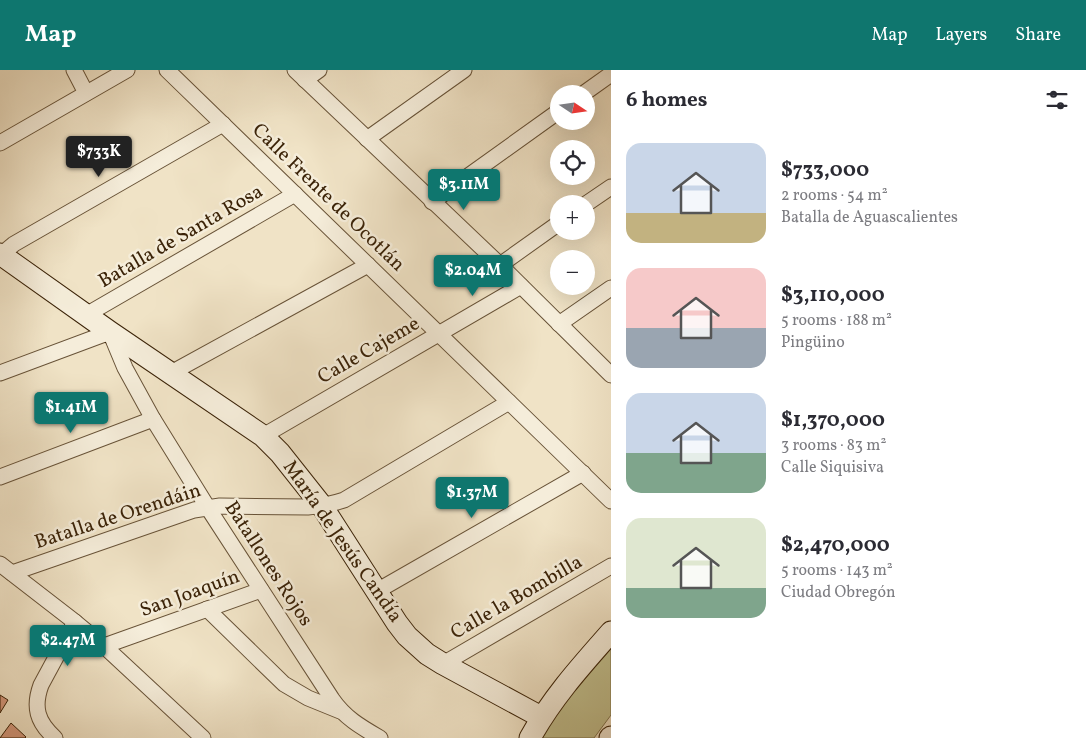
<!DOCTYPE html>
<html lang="en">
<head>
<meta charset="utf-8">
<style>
	body { margin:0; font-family:Vollkorn,serif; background:#f7f7f7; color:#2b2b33; height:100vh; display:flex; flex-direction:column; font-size:19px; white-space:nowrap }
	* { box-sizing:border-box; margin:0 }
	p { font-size:16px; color:#7c7c81 }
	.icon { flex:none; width:28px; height:28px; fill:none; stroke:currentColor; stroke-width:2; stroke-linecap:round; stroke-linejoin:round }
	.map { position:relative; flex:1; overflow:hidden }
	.side { display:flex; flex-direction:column; background:#fff; width:475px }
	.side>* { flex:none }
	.needle { width:32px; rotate:103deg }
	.fabs { position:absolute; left:550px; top:15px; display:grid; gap:10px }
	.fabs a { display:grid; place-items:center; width:45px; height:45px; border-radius:50%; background:#fff; box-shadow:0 5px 20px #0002; font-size:25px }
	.price { position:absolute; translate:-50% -42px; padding:0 11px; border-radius:5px; background:#0f766e; color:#fff; font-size:16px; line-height:32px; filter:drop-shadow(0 1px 2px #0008) }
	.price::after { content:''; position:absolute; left:50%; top:30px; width:15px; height:11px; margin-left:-8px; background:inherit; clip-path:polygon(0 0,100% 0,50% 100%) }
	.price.active { background:#222; color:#fff }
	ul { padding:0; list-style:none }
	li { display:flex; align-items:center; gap:15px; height:125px; padding:0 15px }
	li span { display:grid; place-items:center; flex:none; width:140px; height:100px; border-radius:15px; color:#555 }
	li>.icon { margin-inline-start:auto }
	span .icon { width:60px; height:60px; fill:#fffc; stroke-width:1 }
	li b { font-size:21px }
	h2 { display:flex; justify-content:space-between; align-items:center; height:60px; padding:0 15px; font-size:21px }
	header { display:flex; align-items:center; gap:30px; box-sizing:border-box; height:70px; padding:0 25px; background:#0f766e; color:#fff }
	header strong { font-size:24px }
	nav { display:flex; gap:28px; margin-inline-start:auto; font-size:18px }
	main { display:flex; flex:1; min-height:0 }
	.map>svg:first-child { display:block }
	.green { fill:#c2c190; stroke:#7e724c }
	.building { fill:#d4997d; stroke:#3b2308 }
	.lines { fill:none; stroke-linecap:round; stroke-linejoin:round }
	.street-casing { stroke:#685338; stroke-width:17 }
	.secondary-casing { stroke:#3b2308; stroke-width:23 }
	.street { stroke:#f5edda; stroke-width:15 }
	.secondary { stroke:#f5edda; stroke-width:21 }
	.labels { text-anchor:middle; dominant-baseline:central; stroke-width:5; stroke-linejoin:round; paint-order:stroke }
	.street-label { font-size:20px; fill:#3b2308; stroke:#f5edda }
</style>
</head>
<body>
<header>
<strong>Map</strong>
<nav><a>Map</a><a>Layers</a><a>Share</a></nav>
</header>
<main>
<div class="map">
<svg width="611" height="668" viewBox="0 0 611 668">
	<rect width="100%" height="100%" fill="#f0e3c6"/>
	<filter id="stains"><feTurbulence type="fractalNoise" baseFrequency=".004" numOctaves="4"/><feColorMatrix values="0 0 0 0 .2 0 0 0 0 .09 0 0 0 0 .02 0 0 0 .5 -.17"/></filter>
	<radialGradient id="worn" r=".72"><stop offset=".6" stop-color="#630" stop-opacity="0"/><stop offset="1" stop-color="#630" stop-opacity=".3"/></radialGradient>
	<polygon class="green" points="611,572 611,645 594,668 534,668"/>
	<g class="building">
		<polygon points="0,625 8,630 0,643"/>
		<polygon points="11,653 26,667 25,668 0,668"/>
	</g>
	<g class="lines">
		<defs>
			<g id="street">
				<polyline points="74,0 86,23"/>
				<polyline points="167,0 611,431"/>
				<polyline points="295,0 500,195 611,305"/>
				<polyline points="305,10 319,0"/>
				<polyline points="583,24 611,4"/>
				<polyline points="367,69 464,0"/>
				<polyline points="0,73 127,0"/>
				<polyline points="432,132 559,41"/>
				<polyline points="586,134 611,117"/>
				<polyline points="0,188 8,179 14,174 223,54"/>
				<polyline points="500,195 559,153"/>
				<polyline points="86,245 295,124"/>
				<polyline points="559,254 611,218"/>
				<path d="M0 303 110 262 125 298 153 349 208 438 332 629C345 648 361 657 380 668"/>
				<polyline points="171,303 368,195"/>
				<polyline points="263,366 521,216"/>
				<polyline points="0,407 153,349"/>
				<polyline points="0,494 75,552 104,576 203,668"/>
				<path d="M12 503 194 440 220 436 308 437C321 436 332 434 344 430L509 332"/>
				<polyline points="377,521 583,403"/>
				<polyline points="207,539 284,614 308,628 340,641"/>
				<polyline points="104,576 261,520"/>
				<polyline points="443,594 611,496"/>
				<path d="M55 668C37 652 33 637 41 615L75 552"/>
			</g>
			<g id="secondary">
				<polyline points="0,184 110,262 263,366 280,383 322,436 397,553 407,566 427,584 443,594 541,647"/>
				<path d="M530 668C552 628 581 596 611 562"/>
				<polyline points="610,668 611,667"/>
			</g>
		</defs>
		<use href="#street" class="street-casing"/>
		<use href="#secondary" class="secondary-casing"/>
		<use href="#street" class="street"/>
		<use href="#secondary" class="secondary"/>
	</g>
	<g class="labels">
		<g class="street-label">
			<text transform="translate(328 128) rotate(44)">Calle Frente de Ocotlán</text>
			<text transform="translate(181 167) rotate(-30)">Batalla de Santa Rosa</text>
			<text transform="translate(369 281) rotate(-30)">Calle Cajeme</text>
			<text transform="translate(118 447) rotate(-18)">Batalla de Orendáin</text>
			<text transform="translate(342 472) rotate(55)">María de Jesús Candía</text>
			<text transform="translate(268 494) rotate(57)">Batallones Rojos</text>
			<text transform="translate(190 524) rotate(-20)">San Joaquín</text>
			<text transform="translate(517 528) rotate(-30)">Calle la Bombilla</text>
		</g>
	</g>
	<rect width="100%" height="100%" filter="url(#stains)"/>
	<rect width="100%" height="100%" fill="url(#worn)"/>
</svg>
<div class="fabs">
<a><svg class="needle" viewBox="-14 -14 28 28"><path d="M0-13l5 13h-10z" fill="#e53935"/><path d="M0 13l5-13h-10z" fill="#7c7c81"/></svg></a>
<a><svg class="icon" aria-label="locate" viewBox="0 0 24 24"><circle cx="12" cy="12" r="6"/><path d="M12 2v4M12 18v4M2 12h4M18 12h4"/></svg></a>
<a>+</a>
<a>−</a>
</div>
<b class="price active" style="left:99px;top:108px">$733K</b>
<b class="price" style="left:464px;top:141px">$3.11M</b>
<b class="price" style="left:473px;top:227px">$2.04M</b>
<b class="price" style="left:71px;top:364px">$1.41M</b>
<b class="price" style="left:472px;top:449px">$1.37M</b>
<b class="price" style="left:68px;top:597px">$2.47M</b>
</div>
<section class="side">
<h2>6 homes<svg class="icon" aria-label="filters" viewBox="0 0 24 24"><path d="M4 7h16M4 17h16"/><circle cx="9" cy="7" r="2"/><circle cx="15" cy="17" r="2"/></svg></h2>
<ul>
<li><span style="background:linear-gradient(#c9d6e8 70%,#c2b280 0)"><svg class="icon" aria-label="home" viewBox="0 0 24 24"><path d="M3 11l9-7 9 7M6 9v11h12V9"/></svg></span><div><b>$733,000</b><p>2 rooms · 54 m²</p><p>Batalla de Aguascalientes</p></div></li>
<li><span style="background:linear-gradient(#f6c9c9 60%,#9aa5b1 0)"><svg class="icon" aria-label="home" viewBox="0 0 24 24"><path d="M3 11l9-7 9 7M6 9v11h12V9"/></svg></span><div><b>$3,110,000</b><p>5 rooms · 188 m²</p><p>Pingüino</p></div></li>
<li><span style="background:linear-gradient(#c9d6e8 60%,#7fa58c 0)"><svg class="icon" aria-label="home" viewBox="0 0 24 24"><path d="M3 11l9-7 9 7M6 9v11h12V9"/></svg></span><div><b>$1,370,000</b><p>3 rooms · 83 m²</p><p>Calle Siquisiva</p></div></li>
<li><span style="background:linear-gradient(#dfe7d0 70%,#7fa58c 0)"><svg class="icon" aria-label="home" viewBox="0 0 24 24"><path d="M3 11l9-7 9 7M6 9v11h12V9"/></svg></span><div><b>$2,470,000</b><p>5 rooms · 143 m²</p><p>Ciudad Obregón</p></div></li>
</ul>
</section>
</main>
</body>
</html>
